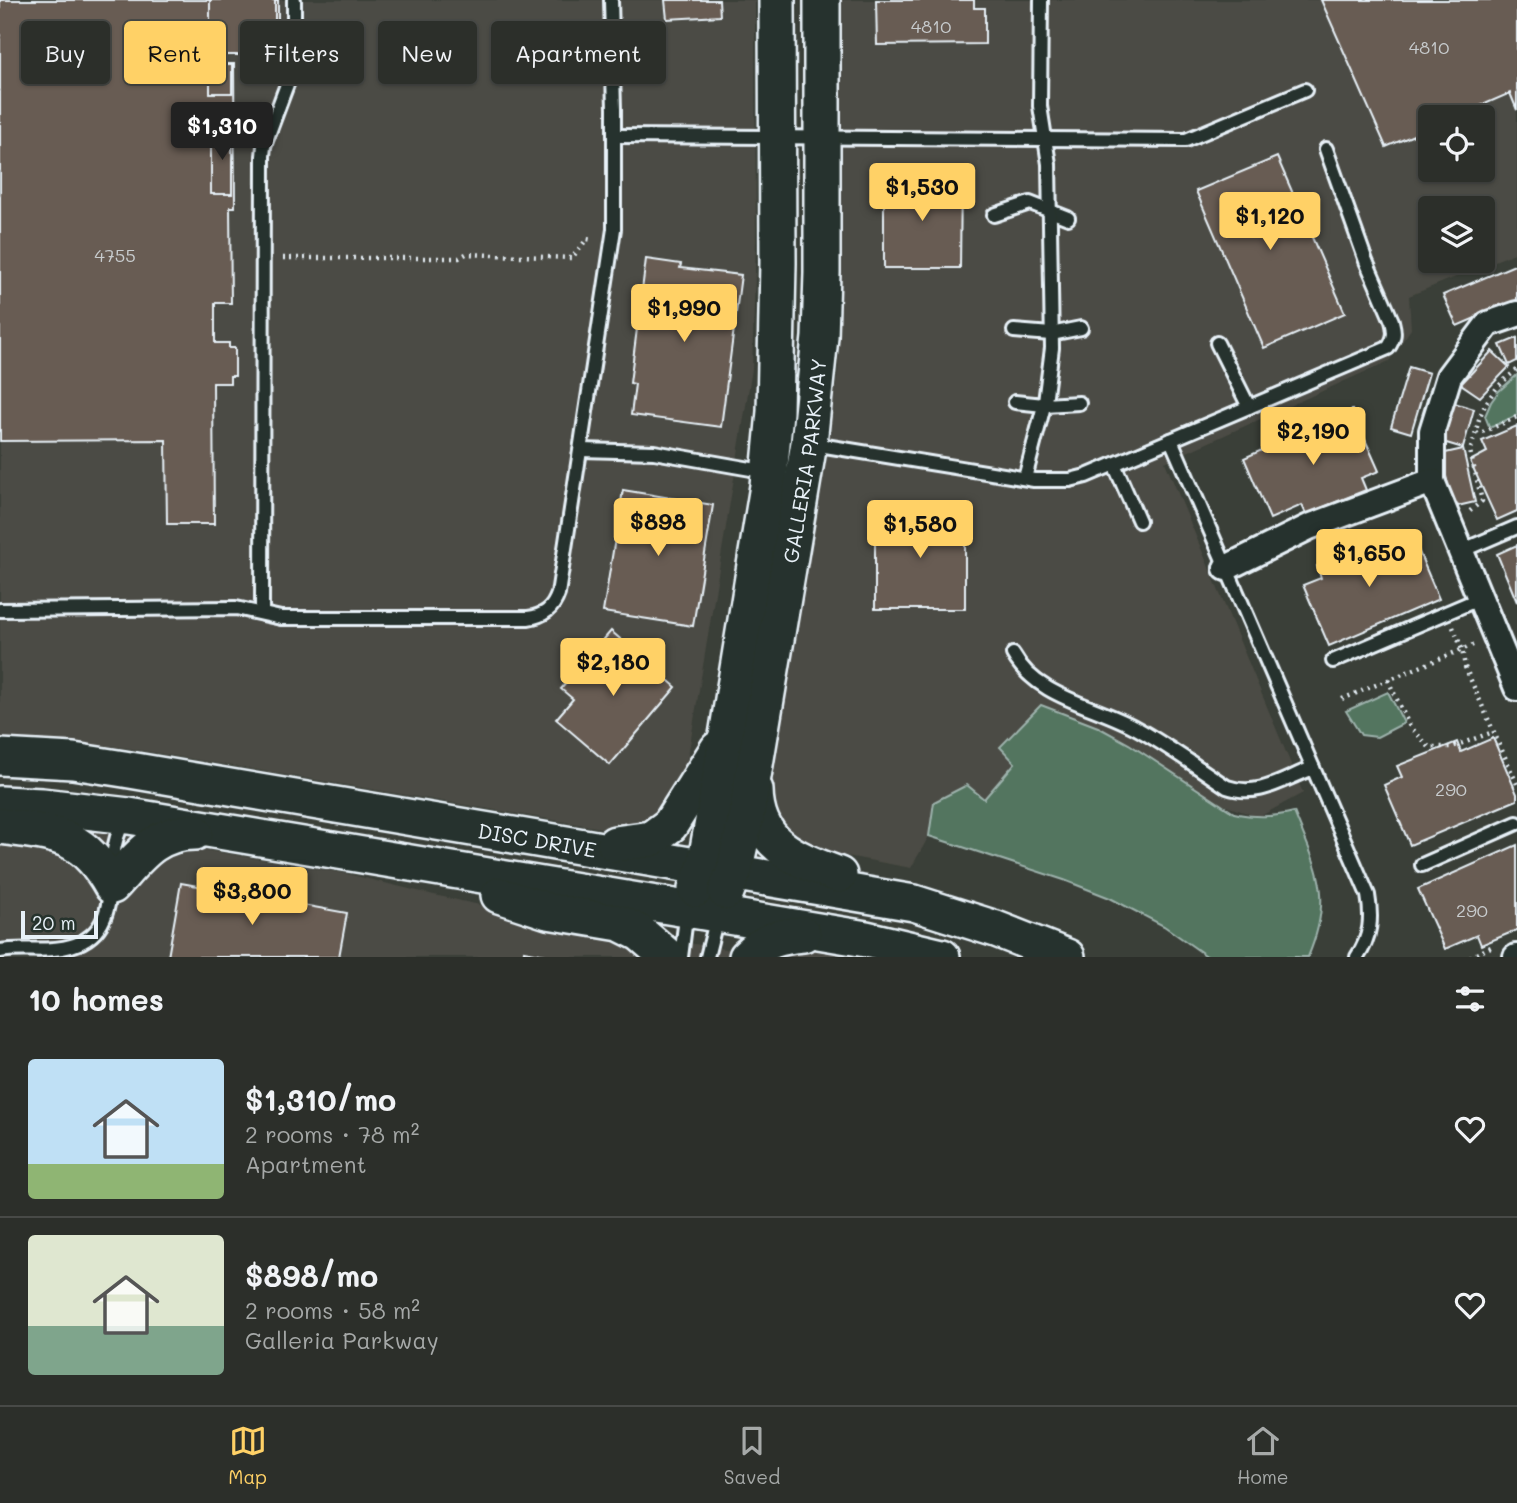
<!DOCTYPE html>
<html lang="en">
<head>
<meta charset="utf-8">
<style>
	body { margin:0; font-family:Mali,sans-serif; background:#383b36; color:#f1f3f6; height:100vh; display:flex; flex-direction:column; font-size:26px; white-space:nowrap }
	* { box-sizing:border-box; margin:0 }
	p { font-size:23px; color:#a6a9a8 }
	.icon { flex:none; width:38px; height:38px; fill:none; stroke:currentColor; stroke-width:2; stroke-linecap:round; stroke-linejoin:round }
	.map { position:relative; height:957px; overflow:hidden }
	.side { display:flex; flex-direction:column; background:#2c2f2a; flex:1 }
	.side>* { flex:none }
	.guide { position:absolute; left:21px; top:21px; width:700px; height:63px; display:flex; gap:14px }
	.controls { position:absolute; left:1418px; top:105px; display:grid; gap:14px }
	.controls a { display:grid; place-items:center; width:77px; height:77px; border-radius:7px; background:#2c2f2a; box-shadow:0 2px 5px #0004,0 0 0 2px #484a47; font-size:35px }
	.scale { position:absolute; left:21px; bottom:18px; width:77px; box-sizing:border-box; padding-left:7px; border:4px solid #e8f1f8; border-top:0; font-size:19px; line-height:24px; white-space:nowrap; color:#e8f1f8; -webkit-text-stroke:5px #26332d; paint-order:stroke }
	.price { position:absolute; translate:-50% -60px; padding:0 16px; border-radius:7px; background:#ffd166; color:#111; font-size:23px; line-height:46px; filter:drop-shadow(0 2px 4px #0008) }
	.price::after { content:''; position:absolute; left:50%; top:42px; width:21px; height:16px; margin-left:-10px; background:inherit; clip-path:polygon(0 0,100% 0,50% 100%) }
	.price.selected { background:#222; color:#fff }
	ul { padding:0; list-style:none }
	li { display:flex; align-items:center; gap:21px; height:175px; padding:0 28px }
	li+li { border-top:2px solid #484a47 }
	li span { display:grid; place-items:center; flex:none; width:196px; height:140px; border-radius:7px; color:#555 }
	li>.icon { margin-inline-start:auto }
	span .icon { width:84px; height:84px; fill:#fffc; stroke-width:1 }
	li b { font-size:30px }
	h2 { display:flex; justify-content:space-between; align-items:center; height:84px; padding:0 28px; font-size:30px }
	.tag { padding:0 24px; border-radius:7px; background:#2c2f2a; box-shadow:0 2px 5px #0004,0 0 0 2px #484a47; font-size:24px; line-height:63px }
	.tag.selected { background:#ffd166; color:#111 }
	.tabs { display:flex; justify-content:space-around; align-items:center; height:98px; border-top:2px solid #484a47; background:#2c2f2a; font-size:19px; color:#a6a9a8 }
	.tabs a { display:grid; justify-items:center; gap:4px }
	.tabs .selected { color:#ffd166 }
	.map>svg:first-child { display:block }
	.built { fill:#4b4b44; fill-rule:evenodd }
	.green { fill:#52745f; stroke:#9db2ac; stroke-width:2 }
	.building { fill:#675c52; stroke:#e8f1f8; stroke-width:2 }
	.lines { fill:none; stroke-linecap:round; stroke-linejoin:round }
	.lane-casing { stroke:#e8f1f8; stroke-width:18 }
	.street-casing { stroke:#e8f1f8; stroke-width:30 }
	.secondary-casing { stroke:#e8f1f8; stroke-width:40 }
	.path { stroke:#e8f1f8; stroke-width:4.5; stroke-dasharray:2 5; stroke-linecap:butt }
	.lane { stroke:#26332d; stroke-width:12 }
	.street { stroke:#26332d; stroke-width:24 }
	.secondary { stroke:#26332d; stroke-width:35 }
	.labels { text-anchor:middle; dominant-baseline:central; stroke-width:7; stroke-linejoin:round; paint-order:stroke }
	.number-label { font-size:18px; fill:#c8ccce }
	.street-label { font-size:21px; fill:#e8f1f8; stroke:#26332d }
</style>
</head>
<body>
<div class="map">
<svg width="1517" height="957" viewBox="0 0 1517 957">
	<rect width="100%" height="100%" fill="#3a3f38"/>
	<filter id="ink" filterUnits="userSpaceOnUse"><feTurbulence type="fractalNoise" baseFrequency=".0143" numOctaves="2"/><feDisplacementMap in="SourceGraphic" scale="14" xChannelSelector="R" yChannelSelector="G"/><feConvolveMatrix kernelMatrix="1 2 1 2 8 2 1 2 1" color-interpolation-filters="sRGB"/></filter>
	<g filter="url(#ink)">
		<g class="built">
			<polygon points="0,0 755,0 756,241 752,369 684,781 670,809 630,833 126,748 52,740 0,739"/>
			<path d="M840 0H1517V252L1409 296 1411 329 1389 361 1165 462 1303 793 1259 817 1217 803 1129 744 1001 747 1016 763 984 799 934 802 929 836 911 868 799 847 768 804 838 371 842 266ZM1430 117H1482V170H1430ZM1430 208H1482V261H1430Z"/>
			<polygon points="86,830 344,873 434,895 540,918 622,932 761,955 782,946 854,957 0,957 0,837"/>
		</g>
		<g class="green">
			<polygon points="1517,375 1517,415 1492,427 1489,426 1485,416 1491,402 1499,391"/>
			<polygon points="1388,692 1404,723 1377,737 1361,735 1346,711"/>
			<path d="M1041 705 1098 727 1129 744 1234 813C1256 818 1273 817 1294 812 1318 871 1334 895 1308 957H1208L1164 926 1110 898 1064 880 929 836 934 802 967 785 984 799 1015 763 1000 747Z"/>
		</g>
		<g class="building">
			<polygon points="0,0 278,0 278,53 211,53 211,64 234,64 235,207 230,207 231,303 215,303 215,343 229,343 229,348 235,348 235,376 230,376 230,383 213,383 214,524 167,524 166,440 0,441"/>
			<rect x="210" y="0" width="65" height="55"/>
			<polygon points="665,0 719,0 720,16 667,19"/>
			<polygon points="876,0 974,0 974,8 985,8 985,44 877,45"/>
			<polygon points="1321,0 1517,0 1517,110 1510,93 1455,117 1430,117 1430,128 1386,147"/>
			<rect x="210" y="65" width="22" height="28"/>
			<rect x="211" y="129" width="21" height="65"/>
			<polygon points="1277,157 1345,313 1264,348 1196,191"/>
			<polygon points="884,175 925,175 925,180 961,180 960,268 884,268"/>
			<polygon points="646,259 681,264 680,268 741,275 721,427 631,415 635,384 630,383"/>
			<polygon points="1517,264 1517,300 1457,326 1443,295"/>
			<polygon points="1517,338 1517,361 1509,365 1500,345"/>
			<polygon points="1492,351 1509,367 1480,397 1461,384"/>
			<polygon points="1409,367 1429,373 1411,433 1391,427"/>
			<polygon points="1454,403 1474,409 1463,448 1443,442"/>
			<polygon points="1352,410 1379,471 1361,478 1366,490 1306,514 1302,505 1270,519 1244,458"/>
			<polygon points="1517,426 1517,511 1497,520 1470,461 1487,452 1482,441"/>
			<polygon points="1463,449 1475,502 1453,507 1441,454"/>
			<polygon points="623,490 713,505 693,626 603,612"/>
			<rect x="875" y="511" width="90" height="98"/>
			<polygon points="1413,538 1439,599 1329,646 1303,585 1321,578 1317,566 1376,542 1380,552"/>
			<polygon points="1517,545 1517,602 1497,554"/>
			<polygon points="611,631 676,687 610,765 556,719 573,699 561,689"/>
			<polygon points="1493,738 1517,794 1517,800 1410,845 1384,785 1402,777 1397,766 1457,742 1461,752"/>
			<polygon points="1517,845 1517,930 1481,945 1477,935 1445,949 1418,889"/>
			<polygon points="181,883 347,913 339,957 168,957"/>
			<polygon points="524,951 557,957 523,957"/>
		</g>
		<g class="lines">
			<defs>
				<g id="lane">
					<polyline points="615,136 1186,140 1305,90"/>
					<polyline points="994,215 1030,203 1068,218"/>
					<polyline points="1014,331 1051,334 1081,328"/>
					<polyline points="1217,343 1249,407"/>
					<polyline points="1015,402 1044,405 1079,403"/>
					<path d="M1171 440 1368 895C1372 918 1371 937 1357 957"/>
					<path d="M813 444 1034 480H1070L1086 476 1388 348C1395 338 1395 332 1392 321L1366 261 1326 149"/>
					<polyline points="581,450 654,452 768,472"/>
					<polyline points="1114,464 1139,521"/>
					<polyline points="1025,478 1045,402 1052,348 1049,164 1040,106 1041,0"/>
					<polyline points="1461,551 1517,527"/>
					<path d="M0 610 236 608 281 618H528C544 616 553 609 558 594L614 229V109L611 0"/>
					<polyline points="262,613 263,156 264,146 292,71 294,55 294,0"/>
					<path d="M1013 654C1037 698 1095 705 1136 728 1167 745 1197 767 1227 787 1259 798 1283 779 1313 768"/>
					<polyline points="1333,661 1481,598"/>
					<polyline points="1422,865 1517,823"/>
					<path d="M0 951C23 947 48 953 71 946 131 929 97 857 126 819"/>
					<polyline points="681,957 687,910"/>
					<polyline points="707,957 717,917"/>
				</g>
				<g id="street">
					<polyline points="1432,481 1432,431 1449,376 1488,324 1517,314"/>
					<polyline points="1226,568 1309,527 1432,481 1517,688"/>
					<polyline points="1516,957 1517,957"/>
				</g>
				<g id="secondary">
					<path id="s1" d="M0 757 73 761 124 769 914 903 996 929 1067 957"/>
					<path d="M755 790C756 845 794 858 839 875"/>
					<polyline points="0,804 42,806 129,816 866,939 942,957"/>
					<path d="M0 826C55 834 82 832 112 886 138 858 154 832 195 832"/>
					<polyline points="615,844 651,839 670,825 718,749"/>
					<polyline points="696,889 705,866 713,821 768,486 775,412 778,263 777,0"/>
					<path id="s2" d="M726 892 734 871 746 818 809 443 820 337 822 273V0"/>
					<polyline points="499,895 548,911 620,923 640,933 668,957"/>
					<path d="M747 957C764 940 780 936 803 934"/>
				</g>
			</defs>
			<use href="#lane" class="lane-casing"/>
			<use href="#street" class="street-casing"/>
			<use href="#secondary" class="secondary-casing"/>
			<g class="path">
				<polyline points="283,258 459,258 466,254 572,258 587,239 593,240"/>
				<path d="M1517 370C1496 385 1480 406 1476 432L1478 434 1517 417"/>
				<polyline points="1470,511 1482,501 1470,451 1476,432"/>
				<polyline points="1453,627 1462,649 1465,667 1517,784"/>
				<polyline points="1388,680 1409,725 1429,747 1452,747 1493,732"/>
				<polyline points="1342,699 1473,645"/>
				<polyline points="1470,957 1495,945"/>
			</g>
			<use href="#lane" class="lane"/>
			<use href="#street" class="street"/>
			<use href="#secondary" class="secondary"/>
		</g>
	</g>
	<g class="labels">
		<g class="number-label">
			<text x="931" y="26">4810</text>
			<text x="1429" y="47">4810</text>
			<text x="115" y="255">4755</text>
			<text x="1451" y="789">290</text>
			<text x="1472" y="910">290</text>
		</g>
		<g class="street-label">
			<text stroke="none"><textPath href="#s2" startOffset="439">GALLERIA PARKWAY</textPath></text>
			<text stroke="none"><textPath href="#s1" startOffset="544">DISC DRIVE</textPath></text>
		</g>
	</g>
</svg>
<div class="controls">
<a><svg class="icon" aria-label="locate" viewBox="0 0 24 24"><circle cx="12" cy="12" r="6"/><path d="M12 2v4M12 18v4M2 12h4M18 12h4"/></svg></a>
<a><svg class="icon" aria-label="layers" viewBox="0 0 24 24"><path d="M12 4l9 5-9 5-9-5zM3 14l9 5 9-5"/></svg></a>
</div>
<div class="scale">20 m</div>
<b class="price selected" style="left:222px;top:162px">$1,310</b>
<b class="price" style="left:922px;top:223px">$1,530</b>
<b class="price" style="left:1270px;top:252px">$1,120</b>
<b class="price" style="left:684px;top:344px">$1,990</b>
<b class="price" style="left:1313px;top:467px">$2,190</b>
<b class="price" style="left:658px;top:558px">$898</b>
<b class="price" style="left:920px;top:560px">$1,580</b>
<b class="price" style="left:1369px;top:589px">$1,650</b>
<b class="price" style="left:613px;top:698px">$2,180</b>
<b class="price" style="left:252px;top:927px">$3,800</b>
<div class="guide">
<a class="tag">Buy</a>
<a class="tag selected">Rent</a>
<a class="tag">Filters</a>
<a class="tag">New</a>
<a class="tag">Apartment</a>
</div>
</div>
<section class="side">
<h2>10 homes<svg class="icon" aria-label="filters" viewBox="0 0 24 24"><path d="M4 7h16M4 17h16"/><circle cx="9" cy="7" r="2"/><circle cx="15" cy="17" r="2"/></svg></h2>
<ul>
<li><span style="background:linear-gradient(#bfe0f5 75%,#8fb573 0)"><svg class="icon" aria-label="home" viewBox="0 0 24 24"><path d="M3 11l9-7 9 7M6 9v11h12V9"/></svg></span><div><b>$1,310/mo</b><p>2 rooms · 78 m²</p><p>Apartment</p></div><svg class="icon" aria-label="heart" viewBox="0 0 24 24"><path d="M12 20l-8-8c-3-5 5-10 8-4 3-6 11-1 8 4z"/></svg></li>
<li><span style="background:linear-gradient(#dfe7d0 65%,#7fa58c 0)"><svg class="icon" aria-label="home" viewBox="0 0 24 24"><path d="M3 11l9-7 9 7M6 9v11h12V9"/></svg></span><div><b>$898/mo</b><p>2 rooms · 58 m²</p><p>Galleria Parkway</p></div><svg class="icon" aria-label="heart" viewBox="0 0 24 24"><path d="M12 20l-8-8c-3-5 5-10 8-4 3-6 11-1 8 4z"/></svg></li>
</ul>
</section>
<nav class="tabs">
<a class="selected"><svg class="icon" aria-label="map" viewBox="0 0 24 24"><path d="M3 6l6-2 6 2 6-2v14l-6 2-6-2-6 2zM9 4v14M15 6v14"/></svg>Map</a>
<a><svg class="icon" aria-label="saved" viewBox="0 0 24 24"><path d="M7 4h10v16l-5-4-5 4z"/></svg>Saved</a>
<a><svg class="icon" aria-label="home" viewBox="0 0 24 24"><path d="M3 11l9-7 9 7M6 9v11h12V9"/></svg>Home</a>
</nav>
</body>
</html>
